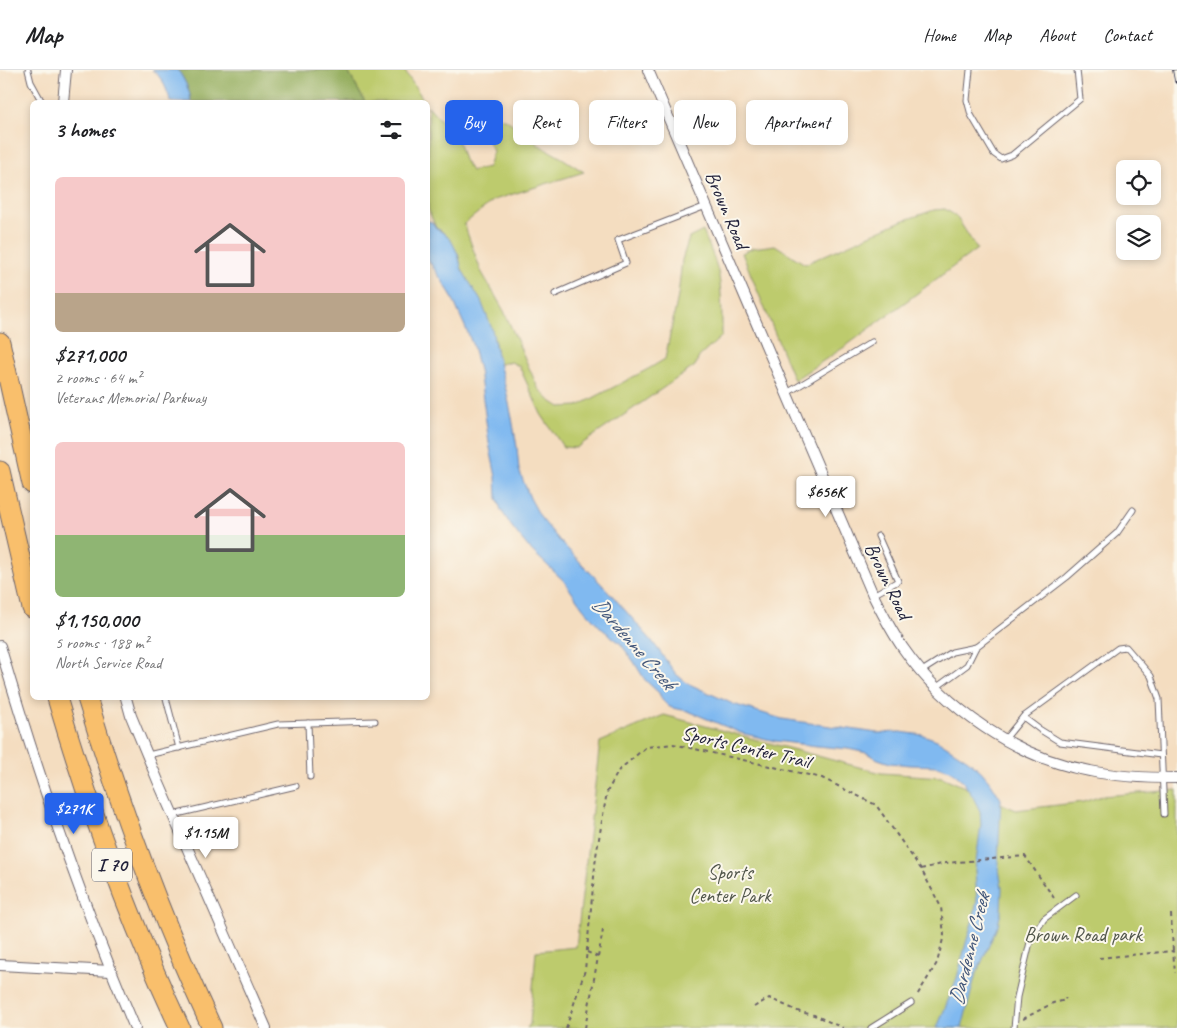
<!DOCTYPE html>
<html lang="en">
<head>
<meta charset="utf-8">
<style>
	body { margin:0; font-family:Caveat,sans-serif; background:#f2f2f2; color:#202124; height:100vh; display:flex; flex-direction:column; font-size:19px; white-space:nowrap }
	* { box-sizing:border-box; margin:0 }
	p { font-size:16px; color:#757577 }
	.icon { flex:none; width:28px; height:28px; fill:none; stroke:currentColor; stroke-width:2; stroke-linecap:round; stroke-linejoin:round }
	.map { position:relative; flex:1; overflow:hidden }
	.sheet { position:absolute; left:30px; top:30px; width:400px; height:600px; display:flex; flex-direction:column; background:#fff; border-radius:8px; box-shadow:0 2px 8px #0003 }
	.sheet>* { flex:none }
	.guide { position:absolute; left:445px; top:30px; width:475px; height:45px; display:flex; gap:10px }
	.tools { position:absolute; left:1116px; top:90px; display:grid; gap:10px }
	.tools a { display:grid; place-items:center; width:45px; height:45px; border-radius:8px; background:#fff; box-shadow:0 2px 8px #0003; font-size:25px }
	.price { position:absolute; translate:-50% -42px; padding:0 11px; border-radius:5px; background:#fff; color:#222; font-size:16px; line-height:32px; filter:drop-shadow(0 1px 2px #0008) }
	.price::after { content:''; position:absolute; left:50%; top:30px; width:15px; height:11px; margin-left:-8px; background:inherit; clip-path:polygon(0 0,100% 0,50% 100%) }
	.price.on { background:#2563eb; color:#fff }
	ul { padding:0; list-style:none }
	li { display:grid; align-content:center; gap:10px; height:265px; padding:0 25px }
	li span { display:grid; place-items:center; height:155px; border-radius:8px; color:#555 }
	li>.icon { margin-inline-start:auto }
	span .icon { width:90px; height:90px; fill:#fffc; stroke-width:1 }
	li b { font-size:21px }
	h2 { display:flex; justify-content:space-between; align-items:center; height:60px; padding:0 25px; font-size:21px }
	.pill { padding:0 18px; border-radius:8px; background:#fff; box-shadow:0 2px 8px #0003; font-size:18px; line-height:45px }
	.pill.on { background:#2563eb; color:#fff }
	header { display:flex; align-items:center; gap:30px; box-sizing:border-box; height:70px; padding:0 25px; background:#fff; border-bottom:1px solid #e0e0e0 }
	header strong { font-size:24px }
	nav { display:flex; gap:28px; margin-inline-start:auto; font-size:18px }
	.map>svg:first-child { display:block }
	.green { fill:#bdcb6d; stroke:#707654 }
	.forest { fill:#96af60; stroke:#5c684e }
	.water { fill:#80b9f0; stroke:#516e96 }
	.lines { fill:none; stroke-linecap:round; stroke-linejoin:round }
	.lane-casing { stroke:#6c636a; stroke-width:7 }
	.street-casing { stroke:#6c636a; stroke-width:12 }
	.highway-casing { stroke:#6c636a; stroke-width:21 }
	.path { stroke:#6c636a; stroke-width:2; stroke-dasharray:4 4; stroke-linecap:butt }
	.lane { stroke:#fff; stroke-width:5 }
	.street { stroke:#fff; stroke-width:10 }
	.highway { stroke:#f9bf6c; stroke-width:19 }
	.rail-casing { stroke:#22223b; stroke-width:5.5 }
	.rail { stroke:#fbf7ec; stroke-width:4; stroke-dasharray:11; stroke-linecap:butt }
	.labels { text-anchor:middle; dominant-baseline:central; stroke-width:4; stroke-linejoin:round; paint-order:stroke }
	.shield { fill:#fbf7ec; stroke:#636270; stroke-width:1 }
	.shield-label { font-size:19px; font-weight:bold; fill:#22223b }
	.street-label { font-size:20px; fill:#22223b; stroke:#fbf7ec }
	.park-label { font-size:20px; fill:#50554a; stroke:#fbf7ec }
	.water-label { font-size:21px; font-style:italic; fill:#43577a; stroke:#fbf7ec }
</style>
</head>
<body>
<header>
<strong>Map</strong>
<nav><a>Home</a><a>Map</a><a>About</a><a>Contact</a></nav>
</header>
<div class="map">
<svg width="1177" height="958" viewBox="0 0 1177 958">
	<rect width="100%" height="100%" fill="#fbf7ec"/>
	<filter id="ink" filterUnits="userSpaceOnUse"><feTurbulence type="fractalNoise" baseFrequency=".02" numOctaves="2"/><feDisplacementMap in="SourceGraphic" scale="10" xChannelSelector="R" yChannelSelector="G"/><feConvolveMatrix kernelMatrix="1 2 1 2 8 2 1 2 1" color-interpolation-filters="sRGB"/></filter>
	<filter id="wash" filterUnits="userSpaceOnUse"><feTurbulence type="fractalNoise" baseFrequency=".0096" numOctaves="4" result="noise"/><feDisplacementMap in="SourceGraphic" scale="20" xChannelSelector="R" yChannelSelector="G"/><feGaussianBlur stdDeviation="1.12" result="paint"/><feColorMatrix in="noise" values="0 0 0 0 0 0 0 0 0 0 0 0 0 0 0 0 0 1.4 0 .05"/><feComposite in="paint" operator="in"/></filter>
	<g filter="url(#wash)">
		<rect width="100%" height="100%" fill="#f4ddc0"/>
		<g class="green">
			<polygon points="347,0 404,0 425,32 365,32"/>
			<path d="M428 36 457 68 464 90 471 101 488 97 493 81 483 62 482 55 493 46 507 50 539 75 562 88 584 102 494 130 464 154 481 201 504 241 538 318 549 330 560 337 578 336 650 298 665 289 678 226 682 190 689 168 703 161C709 176 716 191 719 206 722 226 722 246 722 266L699 287 695 296 576 378 563 377 541 344 519 296 511 292 499 294 497 285 495 273 481 231 466 208 462 200 458 184 442 161 436 158 428 139Z"/>
			<polygon points="945,139 956,146 977,179 846,276 794,310 742,183 753,178 775,175 805,194 899,152 934,140"/>
			<polygon points="664,645 881,703 942,707 1016,740 1083,732 1102,726 1177,720 1177,958 527,958 530,954 536,881 576,877 600,672"/>
		</g>
		<path class="forest" d="M178 0H347L365 32H191C190 20 185 11 178 0Z"/>
		<g class="water">
			<path d="M152 0H178C185 11 190 20 191 32H171C167 21 163 7 152 0Z"/>
			<polygon points="428,151 432,152 436,158 446,165 452,172 458,184 462,200 481,231 492,259 497,285 507,324 512,348 517,377 519,400 530,428 541,448 559,470 610,523 652,571 676,604 687,613 733,634 782,649 877,663 900,662 923,665 937,670 968,690 981,701 991,713 1001,729 998,793 1002,818 1001,842 998,855 975,907 962,958 937,958 957,908 966,873 974,846 977,830 975,800 981,754 980,741 973,727 962,710 950,700 937,696 911,695 890,693 878,689 867,683 848,679 817,676 775,671 741,663 688,641 672,638 668,636 662,630 659,623 645,610 634,592 620,573 602,559 583,538 563,510 529,478 512,457 501,440 497,428 496,407 489,373 479,300 473,276 467,261 450,223 441,209 428,190"/>
		</g>
	</g>
	<g filter="url(#ink)">
		<g class="lines">
			<defs>
				<g id="lane">
					<polyline points="28,0 31,12 42,32"/>
					<polyline points="970,0 967,30 971,45 994,84 1001,89 1012,85 1080,29 1077,0"/>
					<polyline points="555,224 626,193 618,170 706,136"/>
					<polyline points="787,323 872,272"/>
					<polyline points="873,525 898,511 878,466"/>
					<polyline points="922,601 952,582 976,577"/>
					<polyline points="937,617 967,595 976,577 1067,507 1117,463 1133,440"/>
					<polyline points="166,628 179,678"/>
					<polyline points="1023,647 1039,659 1060,672 1161,685"/>
					<polyline points="308,653 310,707"/>
					<polyline points="1005,669 1023,647 1118,578 1126,577 1151,606 1159,629 1164,744"/>
					<polyline points="148,685 278,654 375,651"/>
					<polyline points="173,745 296,716"/>
					<polyline points="871,958 911,933"/>
					<polyline points="1014,958 1017,927 1031,868 1044,849 1076,825"/>
				</g>
				<g id="street">
					<path d="M648 0 873 525C882 543 891 561 903 578 945 639 1017 688 1090 701 1118 707 1148 708 1177 708"/>
					<polyline points="63,32 66,0"/>
					<path d="M0 576C38 706 82 834 135 958"/>
					<polyline points="126,628 131,646 158,711 266,958"/>
					<polyline points="0,895 111,901"/>
				</g>
				<g id="highway">
					<polyline points="0,272 32,414"/>
					<polyline points="0,401 32,538"/>
					<path d="M57 628C90 740 130 852 180 958"/>
					<path d="M87 628C121 740 162 851 212 958"/>
				</g>
			</defs>
			<use href="#lane" class="lane-casing"/>
			<use href="#street" class="street-casing"/>
			<use href="#highway" class="highway-casing"/>
			<g class="path">
				<polyline points="921,799 946,793 1025,786 1056,831"/>
				<polyline points="1171,844 1173,881"/>
				<polyline points="587,882 598,887"/>
				<polyline points="1099,888 1173,881 1175,903"/>
				<polyline points="754,937 769,928 800,942 814,945 843,958"/>
				<polyline points="1023,949 1053,933 1066,930 1065,928"/>
				<polyline points="566,958 585,900 596,786 607,722 619,700 646,677 673,674 822,708 876,735 921,799 941,837 944,865 937,893 916,927"/>
				<polyline points="585,958 603,860"/>
			</g>
			<use href="#lane" class="lane"/>
			<use href="#street" class="street"/>
			<use href="#highway" class="highway"/>
			<defs>
				<polyline id="rail" points="1175,0 1177,11"/>
			</defs>
			<use href="#rail" class="rail-casing"/>
			<use href="#rail" class="rail"/>
		</g>
	</g>
	<g class="labels">
		<rect class="shield" x="92" y="778.5" width="40" height="33" rx="4"/>
		<g class="shield-label">
			<text x="112" y="795">I 70</text>
		</g>
		<g class="street-label">
			<text transform="translate(727 140) rotate(67)">Brown Road</text>
			<text transform="translate(888 511) rotate(64)">Brown Road</text>
			<text transform="translate(746 677) rotate(13)">Sports Center Trail</text>
		</g>
		<g class="park-label">
			<text x="730" y="802">Sports<tspan x="730" dy="23">Center Park</tspan></text>
			<text x="1083" y="864">Brown Road park</text>
		</g>
		<g class="water-label">
			<text transform="translate(634 573) rotate(49)">Dardenne Creek</text>
			<text transform="translate(969 879) rotate(-76)">Dardenne Creek</text>
		</g>
	</g>
</svg>
<div class="tools">
<a><svg class="icon" aria-label="locate" viewBox="0 0 24 24"><circle cx="12" cy="12" r="6"/><path d="M12 2v4M12 18v4M2 12h4M18 12h4"/></svg></a>
<a><svg class="icon" aria-label="layers" viewBox="0 0 24 24"><path d="M12 4l9 5-9 5-9-5zM3 14l9 5 9-5"/></svg></a>
</div>
<b class="price" style="left:826px;top:448px">$656K</b>
<b class="price on" style="left:74px;top:765px">$271K</b>
<b class="price" style="left:206px;top:789px">$1.15M</b>
<div class="guide">
<a class="pill on">Buy</a>
<a class="pill">Rent</a>
<a class="pill">Filters</a>
<a class="pill">New</a>
<a class="pill">Apartment</a>
</div>
<section class="sheet">
<h2>3 homes<svg class="icon" aria-label="filters" viewBox="0 0 24 24"><path d="M4 7h16M4 17h16"/><circle cx="9" cy="7" r="2"/><circle cx="15" cy="17" r="2"/></svg></h2>
<ul>
<li><span style="background:linear-gradient(#f6c9c9 75%,#b9a48a 0)"><svg class="icon" aria-label="home" viewBox="0 0 24 24"><path d="M3 11l9-7 9 7M6 9v11h12V9"/></svg></span><div><b>$271,000</b><p>2 rooms · 64 m²</p><p>Veterans Memorial Parkway</p></div></li>
<li><span style="background:linear-gradient(#f6c9c9 60%,#8fb573 0)"><svg class="icon" aria-label="home" viewBox="0 0 24 24"><path d="M3 11l9-7 9 7M6 9v11h12V9"/></svg></span><div><b>$1,150,000</b><p>5 rooms · 188 m²</p><p>North Service Road</p></div></li>
</ul>
</section>
</div>
</body>
</html>
